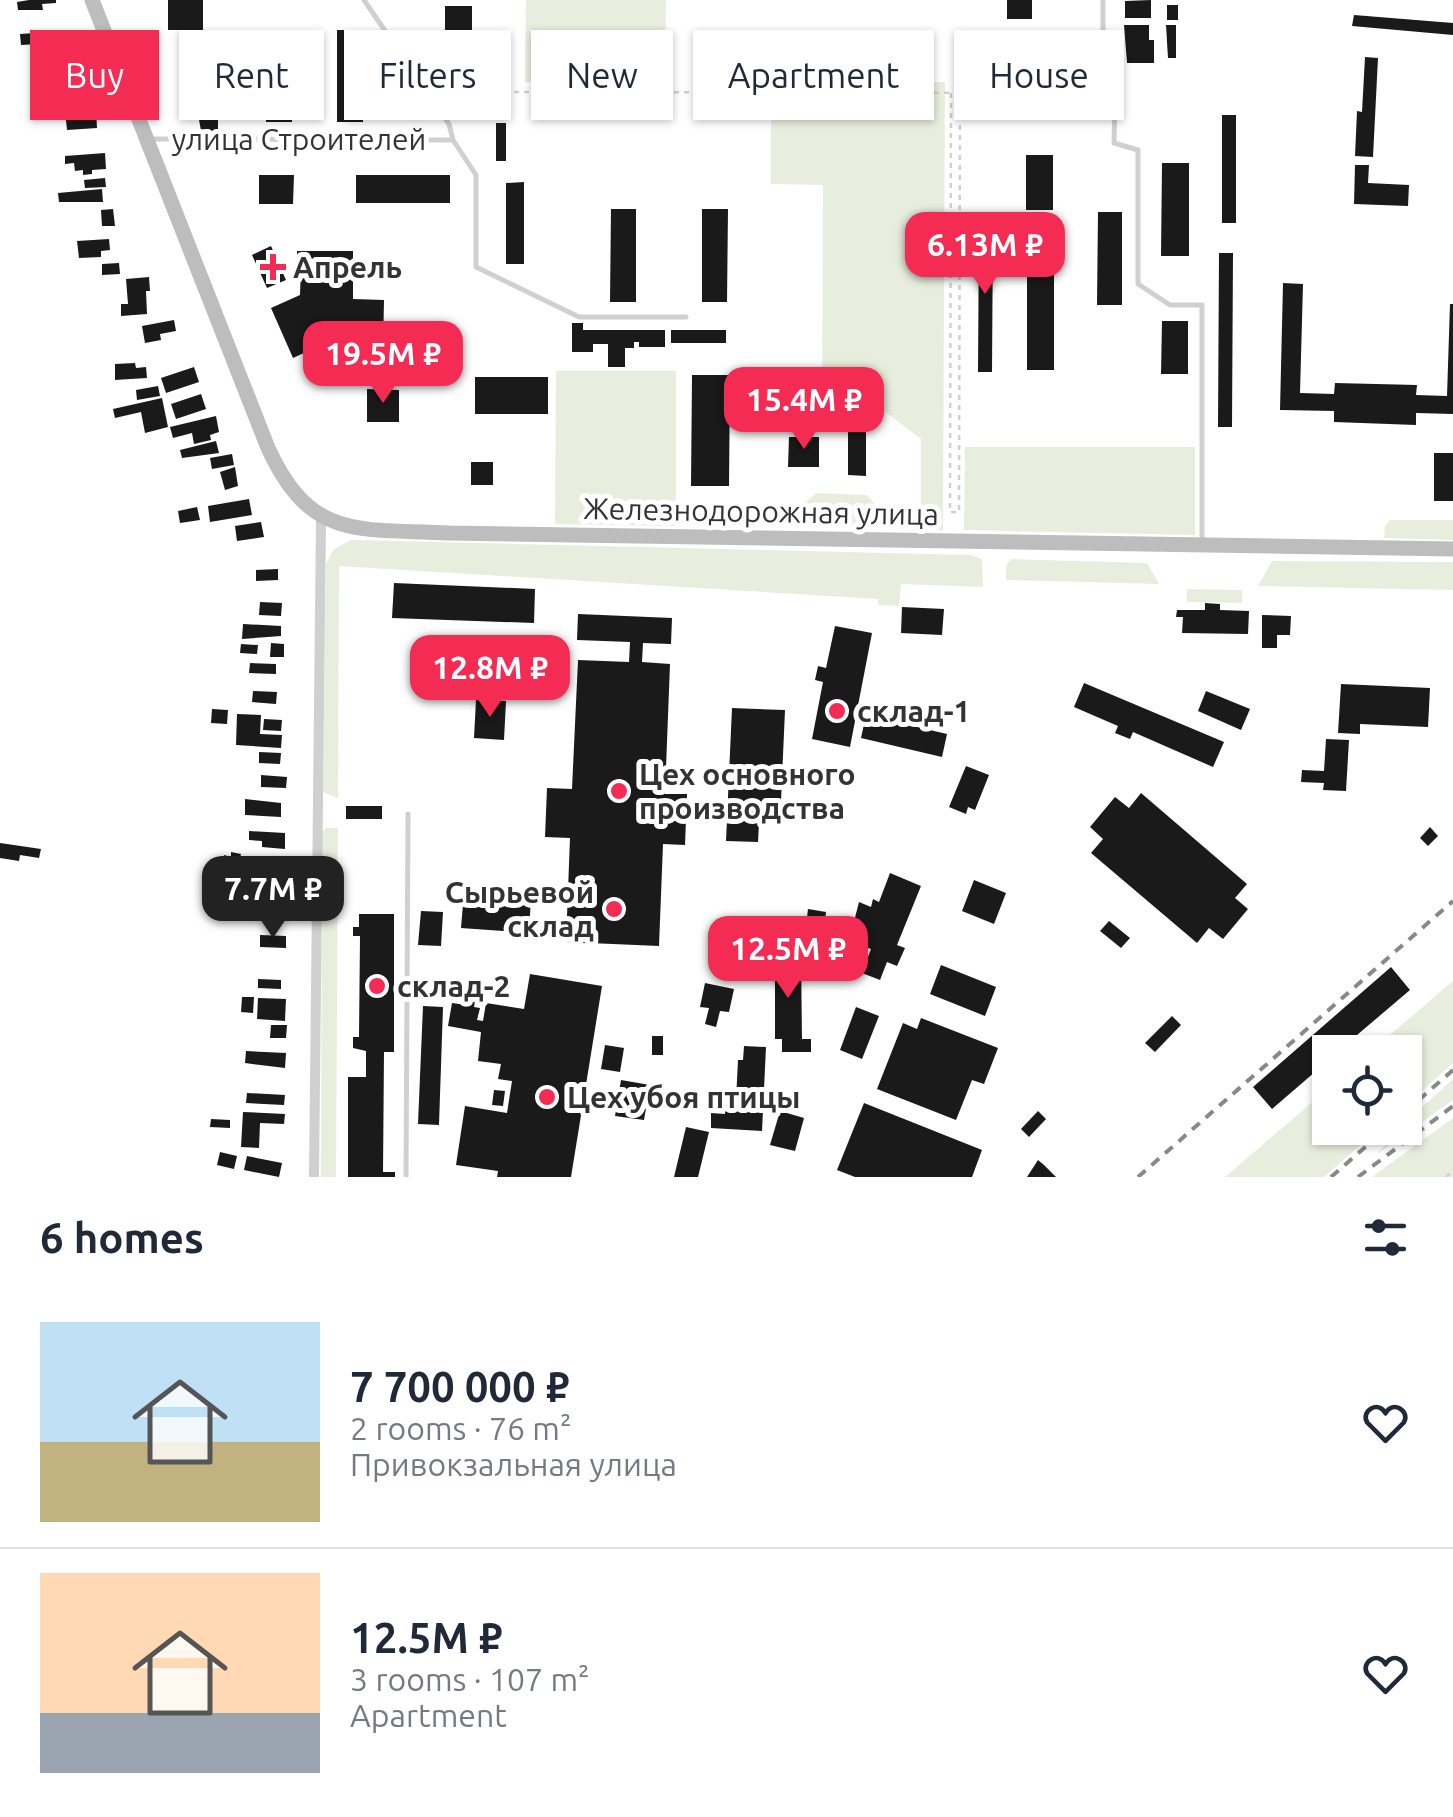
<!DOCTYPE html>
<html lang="en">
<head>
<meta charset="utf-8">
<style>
	body { margin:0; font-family:Ubuntu,sans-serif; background:#f6f6f7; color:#1f2937; height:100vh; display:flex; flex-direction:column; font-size:38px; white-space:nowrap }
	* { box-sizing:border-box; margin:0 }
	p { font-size:32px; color:#747a83 }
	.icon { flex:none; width:55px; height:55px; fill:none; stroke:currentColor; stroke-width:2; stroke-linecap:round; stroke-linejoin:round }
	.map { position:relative; height:1177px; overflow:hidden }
	.details { display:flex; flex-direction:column; background:#fff; flex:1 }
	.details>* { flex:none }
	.banner { position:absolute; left:30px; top:30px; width:1395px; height:90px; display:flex; gap:20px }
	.fabs { position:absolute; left:1312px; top:1035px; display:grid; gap:20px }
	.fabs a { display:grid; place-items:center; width:110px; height:110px; border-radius:0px; background:#fff; box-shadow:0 2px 8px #0004; font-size:50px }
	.price { position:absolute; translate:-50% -85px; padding:0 22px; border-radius:20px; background:#f42b53; color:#fff; font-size:32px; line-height:65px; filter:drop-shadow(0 2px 5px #0008) }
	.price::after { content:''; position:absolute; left:50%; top:60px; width:30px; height:22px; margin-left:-15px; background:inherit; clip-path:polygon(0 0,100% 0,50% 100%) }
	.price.on { background:#222; color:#fff }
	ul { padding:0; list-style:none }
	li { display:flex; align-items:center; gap:30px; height:250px; padding:0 40px }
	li+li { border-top:2px solid #e0e1e3 }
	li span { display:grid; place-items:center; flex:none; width:280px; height:200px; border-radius:0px; color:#555 }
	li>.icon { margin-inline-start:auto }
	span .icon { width:120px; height:120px; fill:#fffc; stroke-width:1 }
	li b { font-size:42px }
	h2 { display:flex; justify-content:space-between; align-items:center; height:120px; padding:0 40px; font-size:42px }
	.tag { padding:0 35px; border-radius:0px; background:#fff; box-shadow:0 2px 8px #0004; font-size:35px; line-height:90px }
	.tag.on { background:#f42b53; color:#fff }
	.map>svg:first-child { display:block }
	.green { fill:#e8eede }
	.building { fill:#1a1a1a }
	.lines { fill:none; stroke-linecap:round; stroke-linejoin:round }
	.path { stroke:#d0d0d0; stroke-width:2.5; stroke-dasharray:5 5; stroke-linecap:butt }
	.service { stroke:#d0d0d0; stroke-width:5 }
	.minor { stroke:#d0d0d0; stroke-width:10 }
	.secondary { stroke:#bdbdbd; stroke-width:15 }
	.rail { stroke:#888; stroke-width:4; stroke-dasharray:10 8; stroke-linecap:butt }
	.poi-dot { fill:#f42b53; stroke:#fff; stroke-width:4 }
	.labels { text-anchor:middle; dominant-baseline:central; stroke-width:10; stroke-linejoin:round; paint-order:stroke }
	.street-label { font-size:30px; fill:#333; stroke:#fff }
	.poi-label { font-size:30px; font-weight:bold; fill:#333; stroke:#fff; text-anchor:start }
</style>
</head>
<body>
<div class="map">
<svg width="1453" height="1177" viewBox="0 0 1453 1177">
	<rect width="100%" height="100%" fill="#fff"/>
	<g class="green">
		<polygon points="526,0 666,0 665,82 525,82"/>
		<polygon points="771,82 945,82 943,530 921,530 921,439 871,401 822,401 823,185 771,184"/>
		<polygon points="556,371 676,371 676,526 555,524"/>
		<polygon points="965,447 1195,447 1195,535 964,530"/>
		<polygon points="817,493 867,495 882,513 881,524 877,527 796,524 798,508"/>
		<polygon points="1390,520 1453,520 1453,540 1384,538 1385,526"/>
		<polygon points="351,540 971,555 982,559 983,587 901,584 899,606 878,605 878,599 339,566 338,798 323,792 326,564 334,549"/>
		<polygon points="1011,559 1147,563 1159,584 1006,580 1006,566"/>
		<polygon points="1272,561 1453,562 1453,590 1258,586"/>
		<polygon points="1187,589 1242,590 1242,603 1187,602"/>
		<polygon points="326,828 338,828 336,1177 321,1177 322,833"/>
		<polygon points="1453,981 1453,1063 1405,1106 1405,1052 1370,1052"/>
		<polygon points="1453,1079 1453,1100 1377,1154 1400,1128 1405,1128 1405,1123"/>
		<polygon points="1330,1087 1330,1128 1380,1128 1324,1177 1225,1177"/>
		<polygon points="1453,1118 1453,1177 1372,1177"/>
	</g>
	<g class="building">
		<polygon points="29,0 56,0 56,3 42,4 43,10 18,10 17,2"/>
		<rect x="168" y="0" width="35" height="30"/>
		<rect x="1007" y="0" width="25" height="19"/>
		<polygon points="1151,0 1151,18 1125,18 1125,1"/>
		<rect x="1167" y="5" width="11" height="15"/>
		<rect x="445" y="6" width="27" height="73"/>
		<polygon points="1354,15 1453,23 1453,35 1352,26"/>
		<polygon points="1124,25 1149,25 1149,40 1154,40 1154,63 1127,63"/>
		<polygon points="1166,25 1176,25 1176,58 1168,58"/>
		<polygon points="267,30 292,30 292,122 266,122"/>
		<rect x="337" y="30" width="26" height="92"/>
		<polygon points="64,31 65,44 51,45 51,49 39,50 39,44 21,45 20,34"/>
		<polygon points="492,48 509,48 509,87 491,87"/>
		<rect x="197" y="57" width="15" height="24"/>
		<polygon points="1365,57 1378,58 1373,157 1355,156 1357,111 1362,112"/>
		<polygon points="78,60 79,73 46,75 45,62"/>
		<polygon points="59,90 60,105 40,107 39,96 53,95 53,91"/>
		<polygon points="195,97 218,97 218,131 201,131"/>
		<rect x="829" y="105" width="17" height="15"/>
		<polygon points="96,109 97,128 67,130 65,111"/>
		<rect x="1222" y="115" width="14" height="108"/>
		<rect x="496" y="123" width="10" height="38"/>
		<polygon points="105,153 106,169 92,170 92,174 83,175 83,170 75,171 74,163 65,164 65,156"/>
		<rect x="1026" y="155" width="27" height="55"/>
		<polygon points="1162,163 1189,163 1189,256 1161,256"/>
		<polygon points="1355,165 1369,165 1368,183 1409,185 1408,206 1354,204"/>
		<polygon points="259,175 294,175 293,204 259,204"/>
		<rect x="356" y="175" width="94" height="28"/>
		<polygon points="105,178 106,187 85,188 84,180"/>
		<polygon points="524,182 524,264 506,264 506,183"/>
		<polygon points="102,189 103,202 59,202 58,193"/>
		<polygon points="113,209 115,226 102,226 101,210"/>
		<polygon points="611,209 636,209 636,302 610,302"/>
		<polygon points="702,209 728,209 727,302 702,302"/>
		<polygon points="1098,212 1122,212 1122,305 1097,305"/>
		<polygon points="979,222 993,223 992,372 978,372"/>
		<polygon points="109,239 110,250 101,251 101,257 79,258 77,241"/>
		<polygon points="271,246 286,280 267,288 252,255"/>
		<polygon points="297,251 353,251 353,299 384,300 383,350 374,350 374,346 319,346 293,358 271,308 300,295 301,264 297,263"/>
		<polygon points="1219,253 1233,253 1232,427 1218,427"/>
		<polygon points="119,263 120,274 102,275 102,264"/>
		<rect x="1027" y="263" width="27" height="107"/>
		<polygon points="149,277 150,291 146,291 147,314 121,316 121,304 128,304 126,279"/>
		<polygon points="1283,283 1303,284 1300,393 1334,394 1335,383 1417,385 1416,395 1447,396 1450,304 1453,304 1453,414 1416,413 1416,425 1334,422 1334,411 1280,410"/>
		<polygon points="174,320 176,331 160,334 161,340 145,343 142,326"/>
		<polygon points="1162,321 1188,321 1188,374 1161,374"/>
		<polygon points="572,323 583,323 583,330 665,330 665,347 639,347 639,342 634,342 634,348 625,348 625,367 608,367 608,344 593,344 593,352 572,352"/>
		<rect x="671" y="330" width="55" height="13"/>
		<polygon points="135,363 136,368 146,367 147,378 115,380 115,364"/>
		<polygon points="194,367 199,382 166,393 161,378"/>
		<polygon points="692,375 730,375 729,486 691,486"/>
		<rect x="475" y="377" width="73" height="37"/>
		<polygon points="158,386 160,396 137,400 136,390"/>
		<polygon points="367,389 399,390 399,422 367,422"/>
		<polygon points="201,394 206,409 176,419 171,404"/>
		<polygon points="162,398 168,427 145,433 141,412 115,418 113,409"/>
		<polygon points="216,416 219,432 210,435 211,440 194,444 192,433 173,438 170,427"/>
		<polygon points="848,432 866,432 866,476 848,475"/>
		<polygon points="789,437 819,437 819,467 788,467"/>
		<polygon points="216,441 219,453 182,458 180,450"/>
		<rect x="1434" y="453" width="19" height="48"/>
		<polygon points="232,454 234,465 212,469 210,458"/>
		<rect x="471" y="462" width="22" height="23"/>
		<polygon points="235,467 238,486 225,490 220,472"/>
		<polygon points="249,499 252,515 210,522 208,506"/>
		<polygon points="197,507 200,520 180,523 178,511"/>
		<polygon points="261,522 264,537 237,541 235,526"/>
		<polygon points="278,569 278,580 256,581 256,570"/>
		<polygon points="394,583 535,589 534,623 392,618"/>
		<polygon points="260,602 282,603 281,616 259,615"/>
		<polygon points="1205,603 1220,604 1220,610 1249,611 1248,634 1182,633 1183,617 1176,617 1177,610 1205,610"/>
		<polygon points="902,607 944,609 942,635 901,633"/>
		<polygon points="578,614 672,618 671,644 643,643 642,662 670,664 665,794 687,794 685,845 663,844 659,946 566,942 570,838 545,837 547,788 572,789 578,660 629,662 630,642 577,640"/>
		<polygon points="1262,615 1291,616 1290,635 1277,635 1277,648 1262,648"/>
		<polygon points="243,624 281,626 281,636 242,639"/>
		<polygon points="835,626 872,633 850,747 812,739 823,682 815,680 818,666 826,668"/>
		<polygon points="271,643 284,644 284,657 270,657"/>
		<polygon points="241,644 258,645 257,654 240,653"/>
		<polygon points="476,646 509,647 508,676 475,675"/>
		<polygon points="250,663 276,664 276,674 249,673"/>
		<polygon points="1084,683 1224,742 1213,767 1133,732 1130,739 1115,733 1118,726 1074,707"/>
		<polygon points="1341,684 1430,688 1428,727 1360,724 1360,734 1338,733"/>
		<polygon points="253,691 277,692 276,704 252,702"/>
		<polygon points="1206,691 1250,709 1241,730 1198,711"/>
		<polygon points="476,700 506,701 504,740 474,738"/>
		<polygon points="732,708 785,710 780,824 759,823 758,842 726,841"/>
		<polygon points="212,709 228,710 227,724 211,723"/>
		<polygon points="237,714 261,715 260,734 282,735 281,748 236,745"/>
		<polygon points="866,715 947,734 942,757 861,738"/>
		<polygon points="264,719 282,720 281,731 263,730"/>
		<polygon points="1326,739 1349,740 1346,791 1323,790 1324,783 1301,782 1302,770 1324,771"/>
		<polygon points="259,752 281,753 280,764 259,763"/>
		<polygon points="966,766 989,775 975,810 968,807 966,814 949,807"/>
		<polygon points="261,775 287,777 286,788 261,787"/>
		<polygon points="1141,793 1247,884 1235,898 1248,909 1223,939 1209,928 1197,943 1091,853 1103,839 1090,827 1115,797 1129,808"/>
		<polygon points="245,799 281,803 281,817 245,815"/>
		<rect x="346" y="806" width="36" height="13"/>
		<polygon points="1430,827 1438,836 1428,846 1420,838"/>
		<polygon points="249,831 285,833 285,849 262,847 262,841 249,840"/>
		<polygon points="0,843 41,849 39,858 20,855 19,861 0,858"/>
		<polygon points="231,852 241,854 238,867 223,864 224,855 231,857"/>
		<polygon points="263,872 287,874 286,886 263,885"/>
		<polygon points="890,873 921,886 897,945 905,948 897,966 887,962 880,980 862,973 871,949 849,941 859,902 871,907 873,899 879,902"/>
		<polygon points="221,879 251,880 251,888 268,889 268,897 221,895"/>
		<polygon points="974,880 1006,893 994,924 962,911"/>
		<polygon points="464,892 531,897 529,933 461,928"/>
		<polygon points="260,906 287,908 286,921 260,919"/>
		<polygon points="808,909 826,912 824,928 806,926"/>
		<polygon points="421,911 443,912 441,946 418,945"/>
		<polygon points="359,914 394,914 394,1052 384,1052 383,1172 395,1172 395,1177 348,1177 348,1077 366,1077 366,1051 353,1048 353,1037 359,1037 360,936 353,936 353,927 359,927"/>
		<polygon points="1109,921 1130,938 1121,948 1100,931"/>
		<polygon points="260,935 286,936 286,948 260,947"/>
		<polygon points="727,949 746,949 747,974 727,974"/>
		<polygon points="764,950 780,950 780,956 801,956 802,1039 811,1039 811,1052 782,1052 782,1039 775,1039 775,971 764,971"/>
		<polygon points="941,965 996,987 985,1016 930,994"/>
		<polygon points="1391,967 1410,990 1337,1052 1330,1052 1330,1059 1272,1109 1253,1087"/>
		<polygon points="530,974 602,986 571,1177 497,1177 498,1171 456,1165 465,1106 507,1113 512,1081 498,1079 501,1064 478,1061 481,1032 448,1026 452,1003 466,1005 467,1000 475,1001 474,1007 480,1008 477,1020 483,1021 486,1003 524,1009"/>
		<polygon points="258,979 281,980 281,989 258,988"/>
		<polygon points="705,983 734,989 729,1012 720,1011 716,1027 705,1024 709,1008 700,1007"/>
		<polygon points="242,997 254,997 253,1013 241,1012"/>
		<polygon points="258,998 286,999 285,1021 257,1019"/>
		<polygon points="423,1006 443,1007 439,1125 418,1124"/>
		<polygon points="856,1007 879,1016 862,1059 840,1050"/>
		<polygon points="1172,1016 1181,1025 1155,1052 1145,1043"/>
		<polygon points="921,1018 998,1048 984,1084 972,1080 956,1120 877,1089 903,1023 917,1029"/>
		<polygon points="271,1025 287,1025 286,1038 270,1038"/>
		<rect x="652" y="1036" width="11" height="19"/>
		<polygon points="605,1045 624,1048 620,1072 601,1069"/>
		<polygon points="744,1046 766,1047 762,1131 711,1128 711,1113 725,1114 726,1099 736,1100 738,1060 743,1060"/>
		<polygon points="246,1051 286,1053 285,1068 245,1063"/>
		<polygon points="621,1080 650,1085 644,1120 615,1116"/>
		<polygon points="494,1090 505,1091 503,1106 492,1105"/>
		<polygon points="247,1093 285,1095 284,1105 246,1103"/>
		<polygon points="864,1103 982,1150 972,1177 855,1177 837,1170"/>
		<polygon points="780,1111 804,1118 795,1151 770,1145"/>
		<polygon points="1038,1111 1046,1119 1029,1137 1021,1129"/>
		<polygon points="243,1112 285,1114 284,1124 260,1123 259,1148 241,1147"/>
		<polygon points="211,1119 230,1120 230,1128 210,1127"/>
		<polygon points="686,1127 709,1132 698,1177 674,1177"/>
		<polygon points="220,1152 237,1156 234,1169 217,1165"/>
		<polygon points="247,1156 282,1163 279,1177 244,1170"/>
		<polygon points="1038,1160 1044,1165 1056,1177 1027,1177"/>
	</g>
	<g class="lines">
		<g class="path">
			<polyline points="951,93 950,512 959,512 960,93"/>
			<polyline points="449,107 449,92 1093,93"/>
			<polyline points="1446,1177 1453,1171"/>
		</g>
		<g class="service">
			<polyline points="364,0 449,124 453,140 476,175 476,267 579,317 686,317"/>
			<polyline points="1103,0 1103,80 1115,97 1114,143 1138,150 1138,284 1170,305 1202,305 1202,540"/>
			<polyline points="149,139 453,140"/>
			<polyline points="406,1177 408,814"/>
		</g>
		<polyline class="minor" points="314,1177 321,517"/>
		<path class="secondary" d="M92 0 268 448C311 542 360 528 449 533L1453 549"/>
		<g class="rail">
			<polyline points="1405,1112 1453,1070"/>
			<polyline points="1138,1177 1453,901"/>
			<polyline points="1331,1177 1387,1128"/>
			<polyline points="1358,1177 1453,1106"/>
		</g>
	</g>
	<g class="poi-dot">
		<path d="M268 252h10v10h10v10h-10v10h-10v-10h-10v-10h10z"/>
		<circle cx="837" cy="711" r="10"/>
		<circle cx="619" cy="791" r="10"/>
		<circle cx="614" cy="909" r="10"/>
		<circle cx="377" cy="986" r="10"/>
		<circle cx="547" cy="1097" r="10"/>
	</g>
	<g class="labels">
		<g class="street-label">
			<text x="299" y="139">улица Строителей</text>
			<text transform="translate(761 511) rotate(1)">Железнодорожная улица</text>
		</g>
		<g class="poi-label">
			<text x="293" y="267">Апрель</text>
			<text x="857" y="711">склад-1</text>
			<text x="639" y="774">Цех основного<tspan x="639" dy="34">производства</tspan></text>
			<text x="594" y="892" text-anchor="end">Сырьевой<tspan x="594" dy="34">склад</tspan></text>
			<text x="397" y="986">склад-2</text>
			<text x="567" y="1097">Цех убоя птицы</text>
		</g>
	</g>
</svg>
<div class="fabs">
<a><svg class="icon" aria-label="locate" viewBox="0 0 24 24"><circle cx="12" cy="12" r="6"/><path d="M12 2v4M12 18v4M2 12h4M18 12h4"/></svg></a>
</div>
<b class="price" style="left:985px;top:297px">6.13M ₽</b>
<b class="price" style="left:383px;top:406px">19.5M ₽</b>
<b class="price" style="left:804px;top:452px">15.4M ₽</b>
<b class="price" style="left:490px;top:720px">12.8M ₽</b>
<b class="price on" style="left:273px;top:941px">7.7M ₽</b>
<b class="price" style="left:788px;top:1001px">12.5M ₽</b>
<div class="banner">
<a class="tag on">Buy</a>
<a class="tag">Rent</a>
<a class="tag">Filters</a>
<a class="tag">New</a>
<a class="tag">Apartment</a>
<a class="tag">House</a>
</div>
</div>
<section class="details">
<h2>6 homes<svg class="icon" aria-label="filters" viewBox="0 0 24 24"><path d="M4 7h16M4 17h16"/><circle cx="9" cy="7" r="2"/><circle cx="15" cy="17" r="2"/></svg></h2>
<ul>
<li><span style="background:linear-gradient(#bfe0f5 60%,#c2b280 0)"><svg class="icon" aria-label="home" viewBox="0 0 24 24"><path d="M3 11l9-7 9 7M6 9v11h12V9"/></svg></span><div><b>7 700 000 ₽</b><p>2 rooms · 76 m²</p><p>Привокзальная улица</p></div><svg class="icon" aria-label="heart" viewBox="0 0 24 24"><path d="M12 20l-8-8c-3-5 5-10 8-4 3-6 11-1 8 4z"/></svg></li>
<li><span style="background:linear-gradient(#ffd9b3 70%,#9aa5b1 0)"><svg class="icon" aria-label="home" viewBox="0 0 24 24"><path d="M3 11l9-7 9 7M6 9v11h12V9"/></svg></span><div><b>12.5M ₽</b><p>3 rooms · 107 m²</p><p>Apartment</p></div><svg class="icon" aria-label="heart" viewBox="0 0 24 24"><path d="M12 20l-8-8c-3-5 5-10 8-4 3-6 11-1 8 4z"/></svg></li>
</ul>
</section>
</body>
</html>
